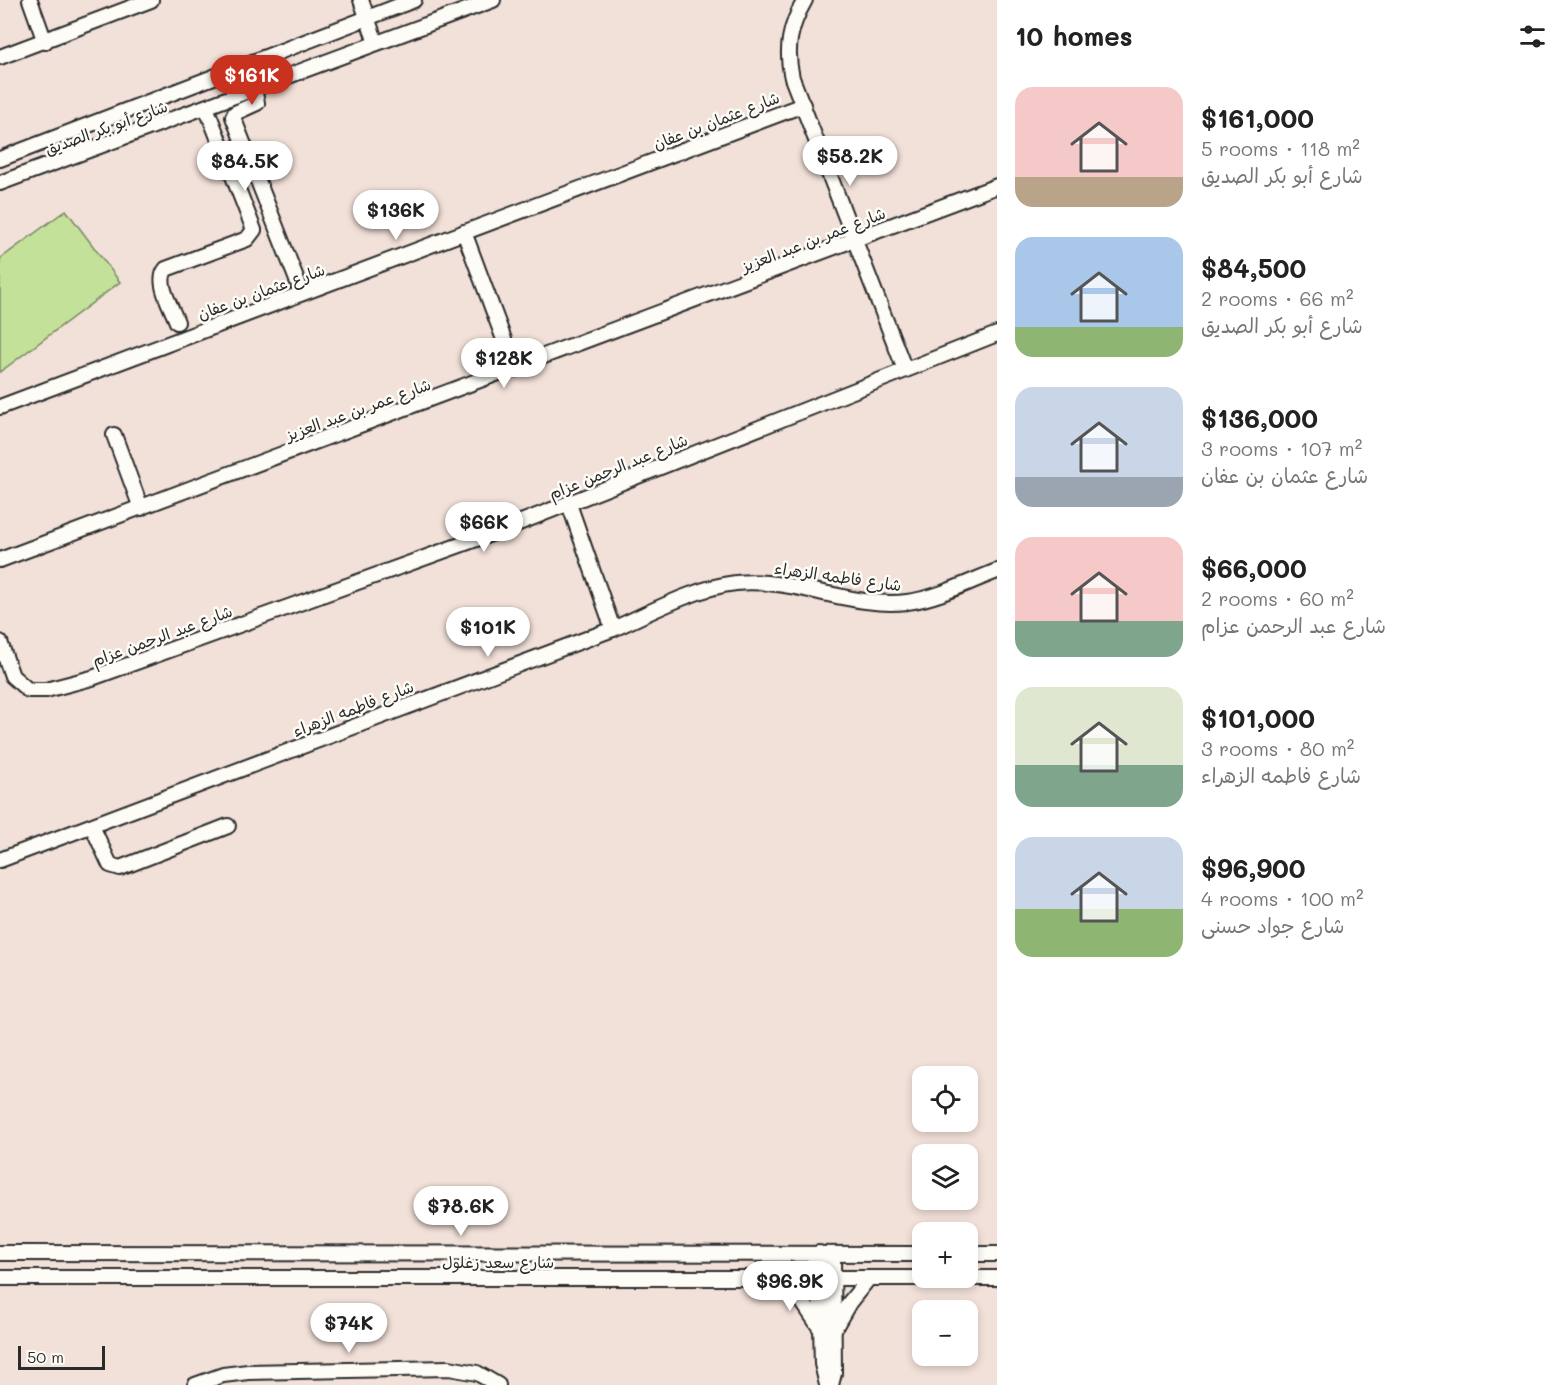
<!DOCTYPE html>
<html lang="en">
<head>
<meta charset="utf-8">
<style>
	body { margin:0; font-family:Mali,"Playpen Sans Arabic",sans-serif; background:#f6f6f6; color:#222; height:100vh; display:flex; flex-direction:column; font-size:22px; white-space:nowrap }
	* { box-sizing:border-box; margin:0 }
	p { font-size:20px; color:#767676 }
	.icon { flex:none; width:33px; height:33px; fill:none; stroke:currentColor; stroke-width:2; stroke-linecap:round; stroke-linejoin:round }
	.map { position:relative; flex:1; overflow:hidden }
	.side { display:flex; flex-direction:column; background:#fff; width:570px }
	.side>* { flex:none }
	.controls { position:absolute; left:912px; top:1066px; display:grid; gap:12px }
	.controls a { display:grid; place-items:center; width:66px; height:66px; border-radius:12px; background:#fff; box-shadow:0 3px 9px #0003; font-size:30px }
	.scale { position:absolute; left:18px; bottom:15px; width:87px; box-sizing:border-box; padding-left:6px; border:3px solid #2b2b2b; border-top:0; font-size:16px; line-height:21px; white-space:nowrap; color:#2b2b2b; -webkit-text-stroke:4px #fdfcf7; paint-order:stroke }
	.price { position:absolute; translate:-50% -51px; padding:0 14px; border-radius:21px; background:#fff; color:#222; font-size:20px; line-height:39px; filter:drop-shadow(0 2px 3px #0008) }
	.price::after { content:''; position:absolute; left:50%; top:36px; width:18px; height:14px; margin-left:-9px; background:inherit; clip-path:polygon(0 0,100% 0,50% 100%) }
	.price.selected { background:#c8321e; color:#fff }
	ul { padding:0; list-style:none }
	li { display:flex; align-items:center; gap:18px; height:150px; padding:0 18px }
	li span { display:grid; place-items:center; flex:none; width:168px; height:120px; border-radius:18px; color:#555 }
	li>.icon { margin-inline-start:auto }
	span .icon { width:72px; height:72px; fill:#fffc; stroke-width:1 }
	li b { font-size:26px }
	h2 { display:flex; justify-content:space-between; align-items:center; height:72px; padding:0 18px; font-size:26px }
	main { display:flex; flex:1; min-height:0 }
	.map>svg:first-child { display:block }
	.green { fill:#c3e199; stroke:#778662; stroke-width:1.5 }
	.lines { fill:none; stroke-linecap:round; stroke-linejoin:round }
	.minor-casing { stroke:#2b2b2b; stroke-width:18 }
	.minor { stroke:#fdfcf7; stroke-width:14 }
	.labels { text-anchor:middle; dominant-baseline:central; stroke-width:5; stroke-linejoin:round; paint-order:stroke }
	.street-label { font-size:16px; fill:#2b2b2b; stroke:#fdfcf7 }
</style>
</head>
<body>
<main>
<div class="map">
<svg width="997" height="1385" viewBox="0 0 997 1385">
	<rect width="100%" height="100%" fill="#f2e1d9"/>
	<filter id="ink" filterUnits="userSpaceOnUse"><feTurbulence type="fractalNoise" baseFrequency=".0167" numOctaves="2"/><feDisplacementMap in="SourceGraphic" scale="12" xChannelSelector="R" yChannelSelector="G"/><feConvolveMatrix kernelMatrix="1 2 1 2 8 2 1 2 1" color-interpolation-filters="sRGB"/></filter>
	<g filter="url(#ink)">
		<polygon class="green" points="66,210 120,282 0,372 0,259"/>
		<g class="lines">
			<defs>
				<g id="minor">
					<polyline points="30,0 45,42"/>
					<polyline points="361,0 376,43"/>
					<path d="M805 0C790 26 785 48 792 78L905 370"/>
					<polyline points="0,57 151,0"/>
					<polyline points="254,89 257,103 235,113 233,117 302,293"/>
					<polyline points="0,159 414,0"/>
					<polyline points="0,183 493,0"/>
					<polyline points="464,232 515,369"/>
					<path d="M177 322C172 308 155 282 166 269L247 239 254 230 206 107"/>
					<polyline points="0,407 803,105"/>
					<polyline points="114,435 141,508"/>
					<polyline points="569,504 613,629"/>
					<polyline points="0,560 997,186"/>
					<polyline points="0,642 12,676 28,690 46,690 92,678 496,532 997,334"/>
					<polyline points="92,826 110,865 120,868 228,826"/>
					<path d="M0 860 613 629C649 613 697 587 736 583 793 577 854 609 907 602 938 598 968 582 997 571"/>
					<polyline points="0,1253 922,1254"/>
					<polyline points="819,1253 822,1364 827,1385"/>
					<polyline points="968,1254 997,1254"/>
					<polyline points="0,1278 997,1278"/>
					<polyline points="775,1279 802,1301 820,1328"/>
					<polyline points="834,1329 849,1303 869,1278"/>
					<polyline points="195,1385 223,1375 248,1372 449,1368 477,1373 498,1385"/>
					<polyline points="831,1385 834,1373 833,1254"/>
				</g>
			</defs>
			<use href="#minor" class="minor-casing"/>
			<use href="#minor" class="minor"/>
		</g>
	</g>
	<g class="labels">
		<g class="street-label">
			<text transform="translate(716 120) rotate(-21)">شارع عثمان بن عفان</text>
			<text transform="translate(106 127) rotate(-20)">شارع أبو بكر الصديق</text>
			<text transform="translate(813 239) rotate(-21)">شارع عمر بن عبد العزيز</text>
			<text transform="translate(261 291) rotate(-20)">شارع عثمان بن عفان</text>
			<text transform="translate(358 409) rotate(-20)">شارع عمر بن عبد العزيز</text>
			<text transform="translate(618 466) rotate(-22)">شارع عبد الرحمن عزام</text>
			<text transform="translate(838 576) rotate(8)">شارع فاطمه الزهراء</text>
			<text transform="translate(162 635) rotate(-20)">شارع عبد الرحمن عزام</text>
			<text transform="translate(353 708) rotate(-21)">شارع فاطمه الزهراء</text>
			<text x="498" y="1261">شارع سعد زغلول</text>
		</g>
	</g>
</svg>
<div class="controls">
<a><svg class="icon" aria-label="locate" viewBox="0 0 24 24"><circle cx="12" cy="12" r="6"/><path d="M12 2v4M12 18v4M2 12h4M18 12h4"/></svg></a>
<a><svg class="icon" aria-label="layers" viewBox="0 0 24 24"><path d="M12 4l9 5-9 5-9-5zM3 14l9 5 9-5"/></svg></a>
<a>+</a>
<a>−</a>
</div>
<div class="scale">50 m</div>
<b class="price selected" style="left:252px;top:106px">$161K</b>
<b class="price" style="left:850px;top:187px">$58.2K</b>
<b class="price" style="left:245px;top:192px">$84.5K</b>
<b class="price" style="left:396px;top:241px">$136K</b>
<b class="price" style="left:504px;top:389px">$128K</b>
<b class="price" style="left:484px;top:553px">$66K</b>
<b class="price" style="left:488px;top:658px">$101K</b>
<b class="price" style="left:461px;top:1237px">$78.6K</b>
<b class="price" style="left:790px;top:1312px">$96.9K</b>
<b class="price" style="left:349px;top:1354px">$74K</b>
</div>
<section class="side">
<h2>10 homes<svg class="icon" aria-label="filters" viewBox="0 0 24 24"><path d="M4 7h16M4 17h16"/><circle cx="9" cy="7" r="2"/><circle cx="15" cy="17" r="2"/></svg></h2>
<ul>
<li><span style="background:linear-gradient(#f6c9c9 75%,#b9a48a 0)"><svg class="icon" aria-label="home" viewBox="0 0 24 24"><path d="M3 11l9-7 9 7M6 9v11h12V9"/></svg></span><div><b>$161,000</b><p>5 rooms · 118 m²</p><p>شارع أبو بكر الصديق</p></div></li>
<li><span style="background:linear-gradient(#a9c7e8 75%,#8fb573 0)"><svg class="icon" aria-label="home" viewBox="0 0 24 24"><path d="M3 11l9-7 9 7M6 9v11h12V9"/></svg></span><div><b>$84,500</b><p>2 rooms · 66 m²</p><p>شارع أبو بكر الصديق</p></div></li>
<li><span style="background:linear-gradient(#c9d6e8 75%,#9aa5b1 0)"><svg class="icon" aria-label="home" viewBox="0 0 24 24"><path d="M3 11l9-7 9 7M6 9v11h12V9"/></svg></span><div><b>$136,000</b><p>3 rooms · 107 m²</p><p>شارع عثمان بن عفان</p></div></li>
<li><span style="background:linear-gradient(#f6c9c9 70%,#7fa58c 0)"><svg class="icon" aria-label="home" viewBox="0 0 24 24"><path d="M3 11l9-7 9 7M6 9v11h12V9"/></svg></span><div><b>$66,000</b><p>2 rooms · 60 m²</p><p>شارع عبد الرحمن عزام</p></div></li>
<li><span style="background:linear-gradient(#dfe7d0 65%,#7fa58c 0)"><svg class="icon" aria-label="home" viewBox="0 0 24 24"><path d="M3 11l9-7 9 7M6 9v11h12V9"/></svg></span><div><b>$101,000</b><p>3 rooms · 80 m²</p><p>شارع فاطمه الزهراء</p></div></li>
<li><span style="background:linear-gradient(#c9d6e8 60%,#8fb573 0)"><svg class="icon" aria-label="home" viewBox="0 0 24 24"><path d="M3 11l9-7 9 7M6 9v11h12V9"/></svg></span><div><b>$96,900</b><p>4 rooms · 100 m²</p><p>شارع جواد حسنى</p></div></li>
</ul>
</section>
</main>
</body>
</html>
